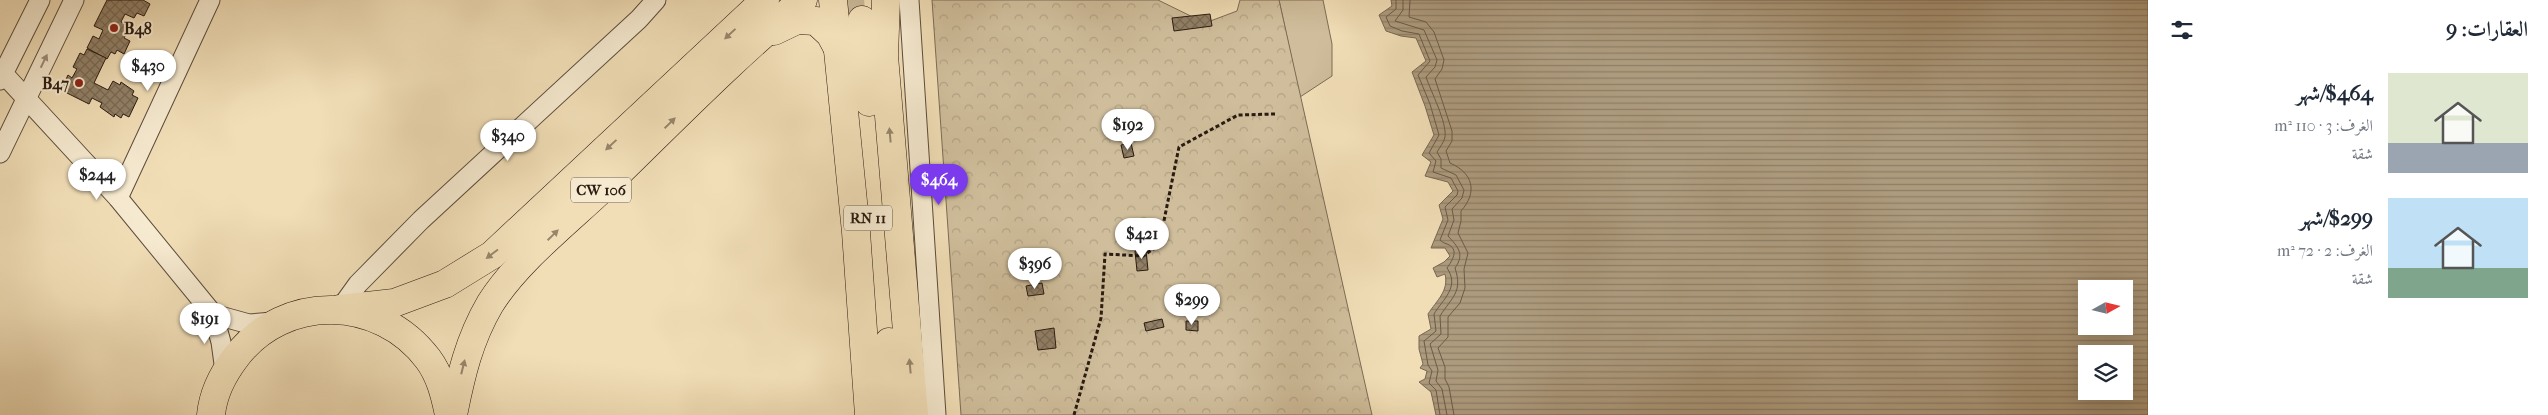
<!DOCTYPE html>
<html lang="ar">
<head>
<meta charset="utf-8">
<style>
	body { margin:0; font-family:"IM FELL French Canon",Amiri,serif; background:#f2f2f3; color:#1f2937; direction:rtl; height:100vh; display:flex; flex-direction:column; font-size:19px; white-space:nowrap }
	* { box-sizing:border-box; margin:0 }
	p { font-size:16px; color:#747a83 }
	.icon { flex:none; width:28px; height:28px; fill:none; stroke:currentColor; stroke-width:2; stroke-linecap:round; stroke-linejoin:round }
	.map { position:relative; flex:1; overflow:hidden; direction:ltr }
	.details { display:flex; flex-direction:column; background:#fff; width:400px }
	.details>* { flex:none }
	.needle { width:32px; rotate:82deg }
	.tools { position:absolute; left:2078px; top:280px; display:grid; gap:10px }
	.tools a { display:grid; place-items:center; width:55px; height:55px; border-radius:0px; background:#fff; box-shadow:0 5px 20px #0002; font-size:25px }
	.price { position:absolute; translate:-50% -42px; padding:0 11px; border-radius:18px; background:#fff; color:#222; font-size:16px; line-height:32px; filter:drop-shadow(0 1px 2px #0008) }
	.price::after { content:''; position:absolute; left:50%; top:30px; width:15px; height:11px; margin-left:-8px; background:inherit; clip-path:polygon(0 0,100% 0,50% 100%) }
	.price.current { background:#7c3aed; color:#fff }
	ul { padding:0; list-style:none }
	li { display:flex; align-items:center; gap:15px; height:125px; padding:0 20px }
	li span { display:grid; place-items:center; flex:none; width:140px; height:100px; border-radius:0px; color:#555 }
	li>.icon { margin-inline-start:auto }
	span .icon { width:60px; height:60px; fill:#fffc; stroke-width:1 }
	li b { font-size:21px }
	h2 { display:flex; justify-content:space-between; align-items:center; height:60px; padding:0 20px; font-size:21px }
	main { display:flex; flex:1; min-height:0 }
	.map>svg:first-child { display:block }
	.grass { fill:#cfbd9b; stroke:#7c6c56 }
	.park { fill:url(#park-crowns); stroke:#7c6c56 }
	.water { fill:url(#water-rules); stroke:#796752; fill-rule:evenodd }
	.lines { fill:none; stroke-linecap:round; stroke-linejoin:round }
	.shore { stroke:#6c5a47; stroke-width:1 }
	.building { fill:url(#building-cross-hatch); stroke:#2a1a10 }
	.highway-tunnel { stroke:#c9b796; stroke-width:28; stroke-dasharray:28 14; stroke-linecap:butt }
	.minor-casing { stroke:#5c4b3a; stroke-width:21 }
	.highway-casing { stroke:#2a1a10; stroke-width:29 }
	.path { stroke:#2a1a10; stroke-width:3; stroke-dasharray:4 2.5; stroke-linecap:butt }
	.minor { stroke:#f6ead0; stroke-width:19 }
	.highway { stroke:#f1deb7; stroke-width:28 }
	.oneway { fill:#97866c }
	.oneway2 { fill:#9a8c7a }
	.poi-dot { fill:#8f2418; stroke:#f6ead0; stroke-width:2 }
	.labels { text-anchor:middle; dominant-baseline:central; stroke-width:4; stroke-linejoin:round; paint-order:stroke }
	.shield { fill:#f6ead0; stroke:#67584a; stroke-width:1 }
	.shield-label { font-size:15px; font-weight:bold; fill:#2a1a10 }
	.poi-label { font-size:16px; font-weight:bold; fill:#2a1a10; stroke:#f6ead0; text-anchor:start }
</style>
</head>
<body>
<main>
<section class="details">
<h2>العقارات: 9<svg class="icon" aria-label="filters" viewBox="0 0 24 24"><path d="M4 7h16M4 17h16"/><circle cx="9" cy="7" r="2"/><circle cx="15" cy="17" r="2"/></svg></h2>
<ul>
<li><span style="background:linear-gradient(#dfe7d0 70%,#9aa5b1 0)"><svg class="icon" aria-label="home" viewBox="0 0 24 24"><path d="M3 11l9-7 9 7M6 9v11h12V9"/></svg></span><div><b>$464/شهر</b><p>الغرف: 3 · 110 m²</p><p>شقة</p></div></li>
<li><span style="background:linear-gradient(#bfe0f5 70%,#7fa58c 0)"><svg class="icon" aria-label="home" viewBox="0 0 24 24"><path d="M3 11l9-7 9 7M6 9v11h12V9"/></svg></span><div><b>$299/شهر</b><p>الغرف: 2 · 72 m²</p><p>شقة</p></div></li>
</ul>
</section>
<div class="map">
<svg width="2148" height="415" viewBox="0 0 2148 415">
	<defs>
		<pattern id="park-crowns" width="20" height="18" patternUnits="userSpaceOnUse" patternTransform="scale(1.25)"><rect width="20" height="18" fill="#cfbd9b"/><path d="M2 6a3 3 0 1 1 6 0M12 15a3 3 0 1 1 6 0" fill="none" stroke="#b2a284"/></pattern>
		<pattern id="water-rules" width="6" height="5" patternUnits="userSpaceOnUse" patternTransform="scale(1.25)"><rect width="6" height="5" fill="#ad9b7e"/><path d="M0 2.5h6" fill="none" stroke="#8d7e66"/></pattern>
		<pattern id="building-cross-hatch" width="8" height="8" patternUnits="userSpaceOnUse" patternTransform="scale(1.25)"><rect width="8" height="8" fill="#918067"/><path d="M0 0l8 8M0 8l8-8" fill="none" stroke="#776853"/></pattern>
	</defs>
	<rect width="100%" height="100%" fill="#f1deb7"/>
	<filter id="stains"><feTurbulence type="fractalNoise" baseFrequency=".004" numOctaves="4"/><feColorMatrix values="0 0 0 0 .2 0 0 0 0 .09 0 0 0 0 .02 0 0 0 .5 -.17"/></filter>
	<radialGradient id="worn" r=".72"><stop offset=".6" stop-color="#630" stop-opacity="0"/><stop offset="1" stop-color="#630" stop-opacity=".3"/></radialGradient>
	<polygon class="grass" points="1279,0 1323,0 1332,44 1332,76 1300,97"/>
	<polygon class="park" points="932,0 1158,0 1205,23 1237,11 1240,0 1279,0 1372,415 961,415"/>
	<path class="water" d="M1391 0H2148V415H1436L1431 392 1419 382 1425 379 1427 371 1420 368 1423 364 1419 349V336L1431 329 1428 314C1437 300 1449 291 1445 274L1437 277 1433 268 1444 262 1450 256 1445 248H1431L1443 219 1439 205 1453 191 1448 182 1425 176 1431 162 1422 155 1434 135 1425 106 1412 72 1426 61 1416 38 1401 36 1386 31 1379 15 1392 6ZM2086 289H2124V326H2086ZM2086 354H2124V391H2086Z"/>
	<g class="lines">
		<g class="shore">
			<path d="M1396 0V9L1386 17 1390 26 1402 31 1419 34 1430 61 1418 75 1430 104 1439 135 1429 153 1436 161 1433 172 1451 178 1458 191 1457 195 1445 207 1448 220 1440 240C1442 242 1444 243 1447 244 1460 249 1452 261 1447 268 1460 287 1443 299 1434 314L1436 331 1424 341 1428 365 1432 371 1429 383 1436 390 1440 415"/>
			<path d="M1403 0V10L1395 21 1424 30 1437 60 1435 67 1426 77C1431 92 1447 122 1445 137 1444 142 1440 147 1437 152L1441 159V168L1456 175 1464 190 1462 198 1452 209 1454 220 1448 236C1458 247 1465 254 1455 268 1463 292 1452 297 1440 316L1441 334 1430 344 1438 370 1436 381 1442 389 1447 415"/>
			<path d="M1410 0 1409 17 1426 22 1434 32 1444 60 1442 69 1435 79 1452 131V141L1446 151 1450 163C1473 173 1478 192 1461 211V221L1458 233 1468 253 1464 269 1465 288 1460 303 1448 317V337L1438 348 1445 367V379L1449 387 1454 415"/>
		</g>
	</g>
	<g class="building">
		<polygon points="107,0 143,0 150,4 144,16 137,13 134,18 125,14 121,22 130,26 124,38 130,41 124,54 117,50 115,54 111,52 107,59 87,48 93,36 99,39 103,30 94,26"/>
		<polygon points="1210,14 1212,26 1174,31 1172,18"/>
		<polygon points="87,49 106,58 94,83 108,90 113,81 120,85 121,82 134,91 132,95 138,98 129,117 123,114 121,118 115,114 114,117 100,107 102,103 92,98 89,104 61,90 68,75 72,78 77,69 73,67 80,53 84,55"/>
		<polygon points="1131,143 1134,156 1124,158 1121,145"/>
		<polygon points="1146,250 1148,270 1137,271 1135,251"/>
		<polygon points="1042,283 1044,294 1028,296 1026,286"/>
		<polygon points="1162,319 1164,327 1146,331 1144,323"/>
		<polygon points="1186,321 1198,321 1198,331 1186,330"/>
		<polygon points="1054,328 1056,348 1038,350 1035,331"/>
	</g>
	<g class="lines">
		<polyline class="highway-tunnel" points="850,0 852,21"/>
		<defs>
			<g id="minor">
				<polyline points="909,0 936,415"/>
				<polyline points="0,70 118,198 213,314 221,342 225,371"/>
				<polyline points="0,80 40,0"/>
				<polyline points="0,153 74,0"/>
				<polyline points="118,198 210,0"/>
				<polyline points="340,309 358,284 421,220 639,19 656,0"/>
				<polyline points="213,314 249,324 273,322"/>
			</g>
			<g id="highway">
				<polyline points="833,0 856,232 869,415"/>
				<polyline points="886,0 884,56 914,415"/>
				<polyline points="862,20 869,102"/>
				<polyline points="774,31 797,20 816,21 830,34 838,49"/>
				<polyline points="340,309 394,303 445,284 492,255 765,0"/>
				<polyline points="889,342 895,415"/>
				<path d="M211 415C213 393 223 374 236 357 284 293 380 295 428 359 440 375 445 395 449 415"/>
				<path d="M453 415C461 375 469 340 490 304 517 261 567 222 604 187 669 124 733 58 803 0"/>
			</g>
		</defs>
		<use href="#minor" class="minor-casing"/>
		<use href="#highway" class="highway-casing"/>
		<polyline class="path" points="1074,415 1101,318 1105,254 1143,256 1159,245 1179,147 1238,115 1275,114"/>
		<use href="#minor" class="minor"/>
		<use href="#highway" class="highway"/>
	</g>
	<defs><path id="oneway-solid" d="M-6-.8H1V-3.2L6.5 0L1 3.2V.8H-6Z" transform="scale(1.25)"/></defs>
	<g class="oneway">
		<use href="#oneway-solid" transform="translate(730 34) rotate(137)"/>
		<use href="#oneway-solid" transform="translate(670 123) rotate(-44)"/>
		<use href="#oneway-solid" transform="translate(890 135) rotate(-95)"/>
		<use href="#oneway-solid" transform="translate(611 145) rotate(137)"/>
		<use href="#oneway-solid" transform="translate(553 235) rotate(-44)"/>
		<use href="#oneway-solid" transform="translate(492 254) rotate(143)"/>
		<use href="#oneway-solid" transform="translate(910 366) rotate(-95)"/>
		<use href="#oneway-solid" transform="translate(463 367) rotate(-76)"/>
	</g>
	<use class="oneway2" href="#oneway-solid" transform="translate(44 61) rotate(-64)"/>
	<g class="poi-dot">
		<circle cx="114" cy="28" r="5"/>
		<circle cx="79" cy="83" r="5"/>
	</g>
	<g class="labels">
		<g class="shield">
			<rect x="571" y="177.5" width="60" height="25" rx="4"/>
			<rect x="844" y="205.5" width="48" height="25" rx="4"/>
		</g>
		<g class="shield-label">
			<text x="601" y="190">CW 106</text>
			<text x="868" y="218">RN 11</text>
		</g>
		<g class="poi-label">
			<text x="124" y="28">B48</text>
			<text x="69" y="83" text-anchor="end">B47</text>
		</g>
	</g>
	<rect width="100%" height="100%" filter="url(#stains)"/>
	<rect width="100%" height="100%" fill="url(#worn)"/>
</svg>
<div class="tools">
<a><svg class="needle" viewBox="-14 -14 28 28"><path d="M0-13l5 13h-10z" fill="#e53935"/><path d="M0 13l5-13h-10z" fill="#747a83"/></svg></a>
<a><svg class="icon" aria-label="layers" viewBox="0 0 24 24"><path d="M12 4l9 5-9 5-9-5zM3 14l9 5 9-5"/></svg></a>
</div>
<b class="price" style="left:148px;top:92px">$430</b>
<b class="price" style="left:1128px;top:151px">$192</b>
<b class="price" style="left:508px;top:162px">$340</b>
<b class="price" style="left:97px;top:201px">$244</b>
<b class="price current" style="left:939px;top:206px">$464</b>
<b class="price" style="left:1142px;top:260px">$421</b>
<b class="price" style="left:1035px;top:290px">$396</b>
<b class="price" style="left:1192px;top:326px">$299</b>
<b class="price" style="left:205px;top:345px">$191</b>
</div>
</main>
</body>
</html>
